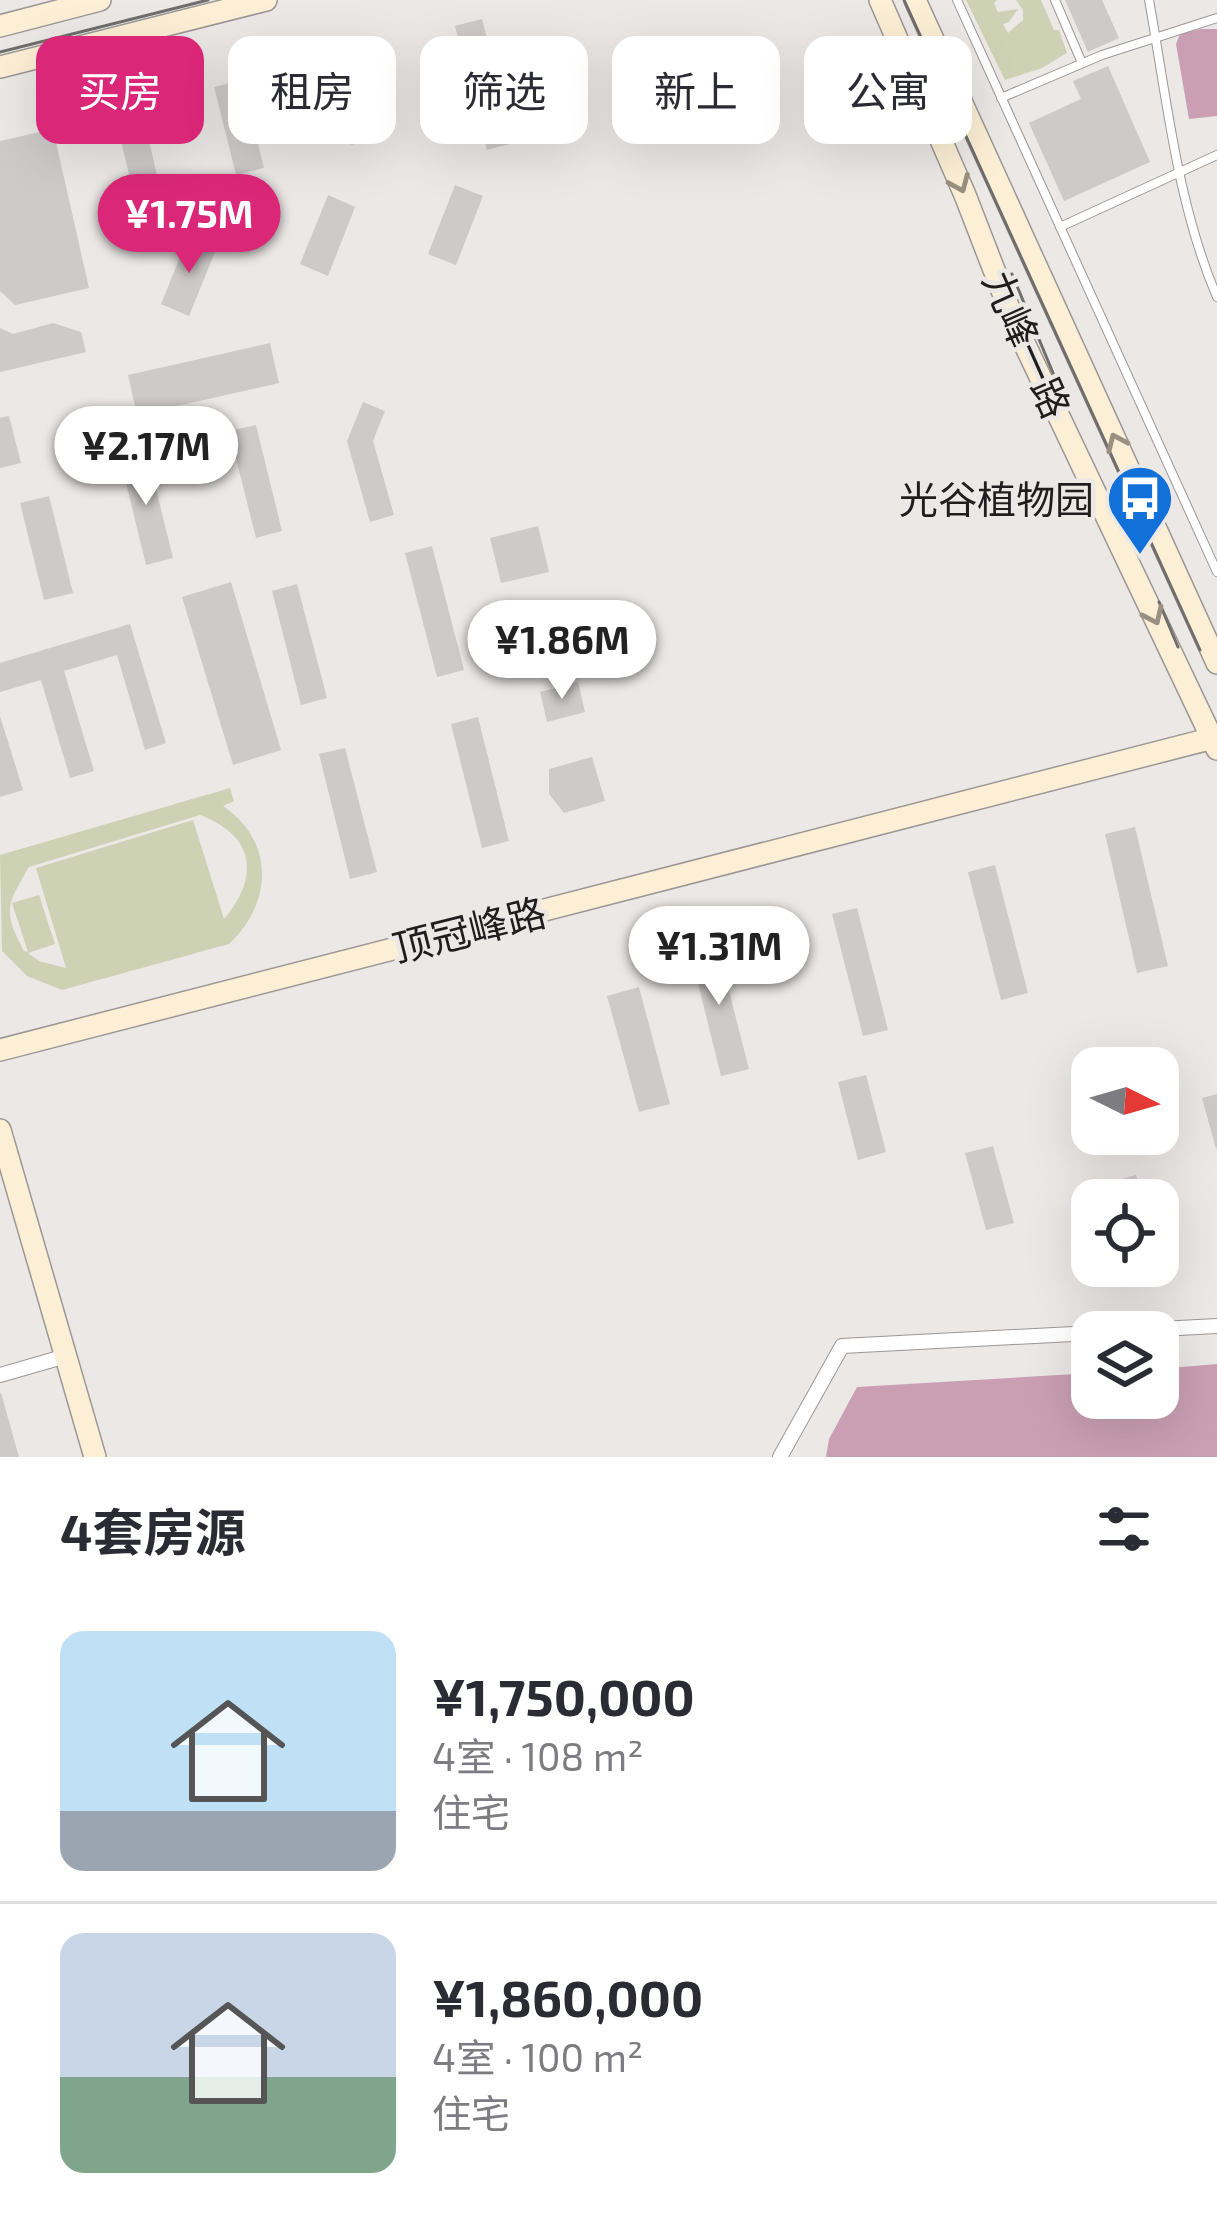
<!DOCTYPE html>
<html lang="zh">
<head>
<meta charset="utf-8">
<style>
	body { margin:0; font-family:"Exo 2","Noto Sans SC",sans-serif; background:#f7f7f7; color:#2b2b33; height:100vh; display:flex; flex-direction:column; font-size:45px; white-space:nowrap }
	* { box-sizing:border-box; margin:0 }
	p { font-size:39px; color:#7c7c81 }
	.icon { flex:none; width:66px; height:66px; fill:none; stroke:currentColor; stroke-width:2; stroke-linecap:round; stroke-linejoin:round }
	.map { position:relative; height:1457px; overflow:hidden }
	.side { display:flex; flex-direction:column; background:#fff; flex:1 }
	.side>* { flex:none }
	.hud { position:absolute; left:36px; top:36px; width:1146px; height:108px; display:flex; gap:24px }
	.needle { width:78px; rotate:95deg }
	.controls { position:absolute; left:1071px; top:1047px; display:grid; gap:24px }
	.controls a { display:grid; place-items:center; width:108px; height:108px; border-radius:24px; background:#fff; box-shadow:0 12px 48px #0002; font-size:60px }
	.price { position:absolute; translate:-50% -102px; padding:0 27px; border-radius:42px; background:#fff; color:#222; font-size:39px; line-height:78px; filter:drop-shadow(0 3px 6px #0008) }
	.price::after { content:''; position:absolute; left:50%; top:72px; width:36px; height:27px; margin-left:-18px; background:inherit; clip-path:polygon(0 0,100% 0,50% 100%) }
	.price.active { background:#db2777; color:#fff }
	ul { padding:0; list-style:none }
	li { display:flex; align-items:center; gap:36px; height:300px; padding:0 60px }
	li+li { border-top:3px solid #e1e1e2 }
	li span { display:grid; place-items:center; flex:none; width:336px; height:240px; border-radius:24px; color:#555 }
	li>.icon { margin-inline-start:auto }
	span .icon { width:144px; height:144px; fill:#fffc; stroke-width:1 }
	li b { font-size:51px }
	h2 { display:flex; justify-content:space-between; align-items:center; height:144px; padding:0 60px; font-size:51px }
	.tag { padding:0 42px; border-radius:24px; background:#fff; box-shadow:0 12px 48px #0002; font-size:42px; line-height:108px }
	.tag.active { background:#db2777; color:#fff }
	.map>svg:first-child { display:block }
	.green { fill:#cdd2b4; fill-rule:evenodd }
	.water { fill:#ca9fb3 }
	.building { fill:#cfcaca }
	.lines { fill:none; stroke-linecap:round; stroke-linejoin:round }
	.lane-casing { stroke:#9b9796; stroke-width:10 }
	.street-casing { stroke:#9b9796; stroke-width:16 }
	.secondary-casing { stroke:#9b9796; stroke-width:24 }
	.lane { stroke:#fff; stroke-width:8 }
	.street { stroke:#fff; stroke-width:14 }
	.secondary { stroke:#fcefd5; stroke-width:21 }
	.tram { stroke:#706e6d; stroke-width:3 }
	.oneway { stroke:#999082 }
	.labels { text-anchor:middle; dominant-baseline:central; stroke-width:9; stroke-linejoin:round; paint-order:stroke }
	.street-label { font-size:39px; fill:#1f1d1d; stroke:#ebe8e6 }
	.poi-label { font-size:39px; fill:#1f1d1d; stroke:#ebe8e6; text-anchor:end }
</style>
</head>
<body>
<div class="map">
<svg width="1217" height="1457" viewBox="0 0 1217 1457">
	<rect width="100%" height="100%" fill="#ebe8e6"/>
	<g class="green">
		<polygon points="966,0 997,0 994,3 998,12 1018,9 1009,22 1003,24 1008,33 1023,20 1023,10 1016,0 1041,0 1054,30 1059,30 1067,53 1042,68 1005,80"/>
		<path d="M230 788 234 801 223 806C275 841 273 903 229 944L62 990 27 976 2 951 0 855ZM200 815C255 836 260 876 224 919L193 820 36 868 66 968 39 961 28 953 55 944 39 895 12 903 28 952 24 951C3 911 6 906 29 867Z"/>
	</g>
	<g class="water">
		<polygon points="1201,29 1217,29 1217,116 1189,119 1176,44 1180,34"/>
		<polygon points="1217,1364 1217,1457 826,1457 829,1439 857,1387 1092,1373 1092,1398 1158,1398 1158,1369"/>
	</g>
	<g class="building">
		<polygon points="1065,0 1102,0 1119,38 1088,52"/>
		<polygon points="482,19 514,143 487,150 455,26"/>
		<polygon points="356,50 379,137 351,145 329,57"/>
		<polygon points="1108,66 1150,162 1064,201 1029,123 1081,99 1073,81"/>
		<polygon points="242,80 264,168 236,175 214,87"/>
		<polygon points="141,106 166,214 140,220 114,112"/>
		<polygon points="53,129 89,288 15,305 0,291 0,141"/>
		<polygon points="455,185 483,196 456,265 428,254"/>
		<polygon points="328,195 355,207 328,276 300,264"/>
		<polygon points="189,235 217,247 189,316 161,304"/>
		<polygon points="53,323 81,332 86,352 0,372 0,328 13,334"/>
		<polygon points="270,343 279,383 137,415 128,375"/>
		<polygon points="363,402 385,411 373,441 394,515 370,522 347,441"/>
		<polygon points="9,416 21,463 0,468 0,418"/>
		<polygon points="256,425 282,531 256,538 229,431"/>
		<polygon points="147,452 173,558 146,565 120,458"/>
		<polygon points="49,496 73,593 44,600 20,503"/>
		<polygon points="538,526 549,572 501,583 490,538"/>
		<polygon points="432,546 464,670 437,677 405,553"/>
		<polygon points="231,582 281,750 233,765 182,597"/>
		<polygon points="297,584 327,698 301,705 272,591"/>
		<polygon points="566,607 575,649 536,658 515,618"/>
		<polygon points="130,624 166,743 145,750 117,655 64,671 94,771 70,778 41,680 0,692 0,663"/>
		<polygon points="578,682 585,712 547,722 540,692"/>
		<polygon points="0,716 23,790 0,797"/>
		<polygon points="478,717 509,841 482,848 451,724"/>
		<polygon points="345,748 377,872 350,879 319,754"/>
		<polygon points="592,757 605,801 564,813 549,794 549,769"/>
		<polygon points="1135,827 1168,966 1137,973 1105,834"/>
		<polygon points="995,865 1028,993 1001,1000 968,872"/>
		<polygon points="857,908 888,1030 863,1036 832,914"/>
		<polygon points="716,940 749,1069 721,1076 689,947"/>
		<polygon points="639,987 670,1104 639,1112 607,996"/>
		<polygon points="866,1075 886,1152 858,1160 838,1082"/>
		<polygon points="1217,1094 1217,1148 1216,1149 1202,1098"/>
		<polygon points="993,1146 1014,1223 986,1230 965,1153"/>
		<polygon points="1136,1175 1143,1200 1113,1200 1108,1183"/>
		<polygon points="0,1393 1,1393 19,1457 0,1457"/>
	</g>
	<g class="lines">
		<defs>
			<g id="lane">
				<polyline points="957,0 1217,572"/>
				<polyline points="1055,0 1082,63"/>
				<path d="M1149 0C1167 99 1177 204 1217 297"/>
				<polyline points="1001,98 1102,55 1217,18"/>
				<polyline points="1060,227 1217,155"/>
			</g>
			<g id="street">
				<polyline points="1103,1332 1217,1326"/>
				<polyline points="0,1375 66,1356"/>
				<polyline points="780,1457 842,1346 1092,1333"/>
			</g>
			<g id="secondary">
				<polyline points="880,0 965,195 1015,324 1217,749"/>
				<polyline points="915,0 1217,663"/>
				<polyline points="0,26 100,0"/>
				<polyline points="0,67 266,0"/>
				<polyline points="0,1050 1217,737"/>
				<polyline points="0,1130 95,1457"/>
			</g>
		</defs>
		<use href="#lane" class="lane-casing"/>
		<use href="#street" class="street-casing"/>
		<use href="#secondary" class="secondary-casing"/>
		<use href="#lane" class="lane"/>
		<use href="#street" class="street"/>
		<use href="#secondary" class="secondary"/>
		<g class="tram">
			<polyline points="904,0 1200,650"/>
			<polyline points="0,52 208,0"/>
			<polyline points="1012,274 1058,385"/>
			<polyline points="1159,602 1178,647"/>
		</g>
	</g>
	<defs><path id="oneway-chevron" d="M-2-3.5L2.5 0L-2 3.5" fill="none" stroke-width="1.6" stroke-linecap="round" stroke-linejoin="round" transform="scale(3)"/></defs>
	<g class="oneway">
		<use href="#oneway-chevron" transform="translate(960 184) rotate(67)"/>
		<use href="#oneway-chevron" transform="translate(1116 442) rotate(-114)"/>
		<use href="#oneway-chevron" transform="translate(1154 616) rotate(65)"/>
	</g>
	<defs>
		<symbol id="bus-pin" viewBox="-11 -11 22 30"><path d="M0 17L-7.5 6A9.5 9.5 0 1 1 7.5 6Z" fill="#1270d9" stroke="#ebe8e6"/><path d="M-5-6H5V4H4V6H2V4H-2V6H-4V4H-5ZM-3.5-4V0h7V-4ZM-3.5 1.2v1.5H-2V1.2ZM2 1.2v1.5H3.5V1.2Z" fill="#fff"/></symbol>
	</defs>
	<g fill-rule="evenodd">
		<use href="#bus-pin" x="1102" y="460" width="76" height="104"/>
	</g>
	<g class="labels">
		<g class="street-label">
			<text transform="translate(1028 344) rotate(66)">九峰一路</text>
			<text transform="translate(469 929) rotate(-14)">顶冠峰路</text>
		</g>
		<g class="poi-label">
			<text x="1094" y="498">光谷植物园</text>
		</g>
	</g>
</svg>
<div class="controls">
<a><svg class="needle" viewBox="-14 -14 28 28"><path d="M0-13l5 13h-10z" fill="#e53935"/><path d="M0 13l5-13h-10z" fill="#7c7c81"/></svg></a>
<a><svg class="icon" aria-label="locate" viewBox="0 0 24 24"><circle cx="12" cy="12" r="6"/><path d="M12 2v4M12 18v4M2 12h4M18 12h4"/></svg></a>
<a><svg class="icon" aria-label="layers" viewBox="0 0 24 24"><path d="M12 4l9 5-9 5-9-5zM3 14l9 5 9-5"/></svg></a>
</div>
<b class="price active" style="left:189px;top:276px">¥1.75M</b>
<b class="price" style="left:146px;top:508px">¥2.17M</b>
<b class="price" style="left:562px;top:702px">¥1.86M</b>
<b class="price" style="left:719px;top:1008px">¥1.31M</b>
<div class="hud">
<a class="tag active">买房</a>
<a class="tag">租房</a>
<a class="tag">筛选</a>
<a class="tag">新上</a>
<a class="tag">公寓</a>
</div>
</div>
<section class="side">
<h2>4套房源<svg class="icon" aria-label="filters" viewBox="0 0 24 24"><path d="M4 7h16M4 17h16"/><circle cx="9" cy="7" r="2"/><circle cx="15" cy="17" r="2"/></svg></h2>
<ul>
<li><span style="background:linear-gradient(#bfe0f5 75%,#9aa5b1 0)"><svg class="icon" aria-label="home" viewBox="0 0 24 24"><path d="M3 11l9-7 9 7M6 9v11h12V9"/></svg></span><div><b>¥1,750,000</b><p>4室 · 108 m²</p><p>住宅</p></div></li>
<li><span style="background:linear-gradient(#c9d6e8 60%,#7fa58c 0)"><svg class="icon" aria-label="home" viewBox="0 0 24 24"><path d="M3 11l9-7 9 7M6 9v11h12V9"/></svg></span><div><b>¥1,860,000</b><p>4室 · 100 m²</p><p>住宅</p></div></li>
</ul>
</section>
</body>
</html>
